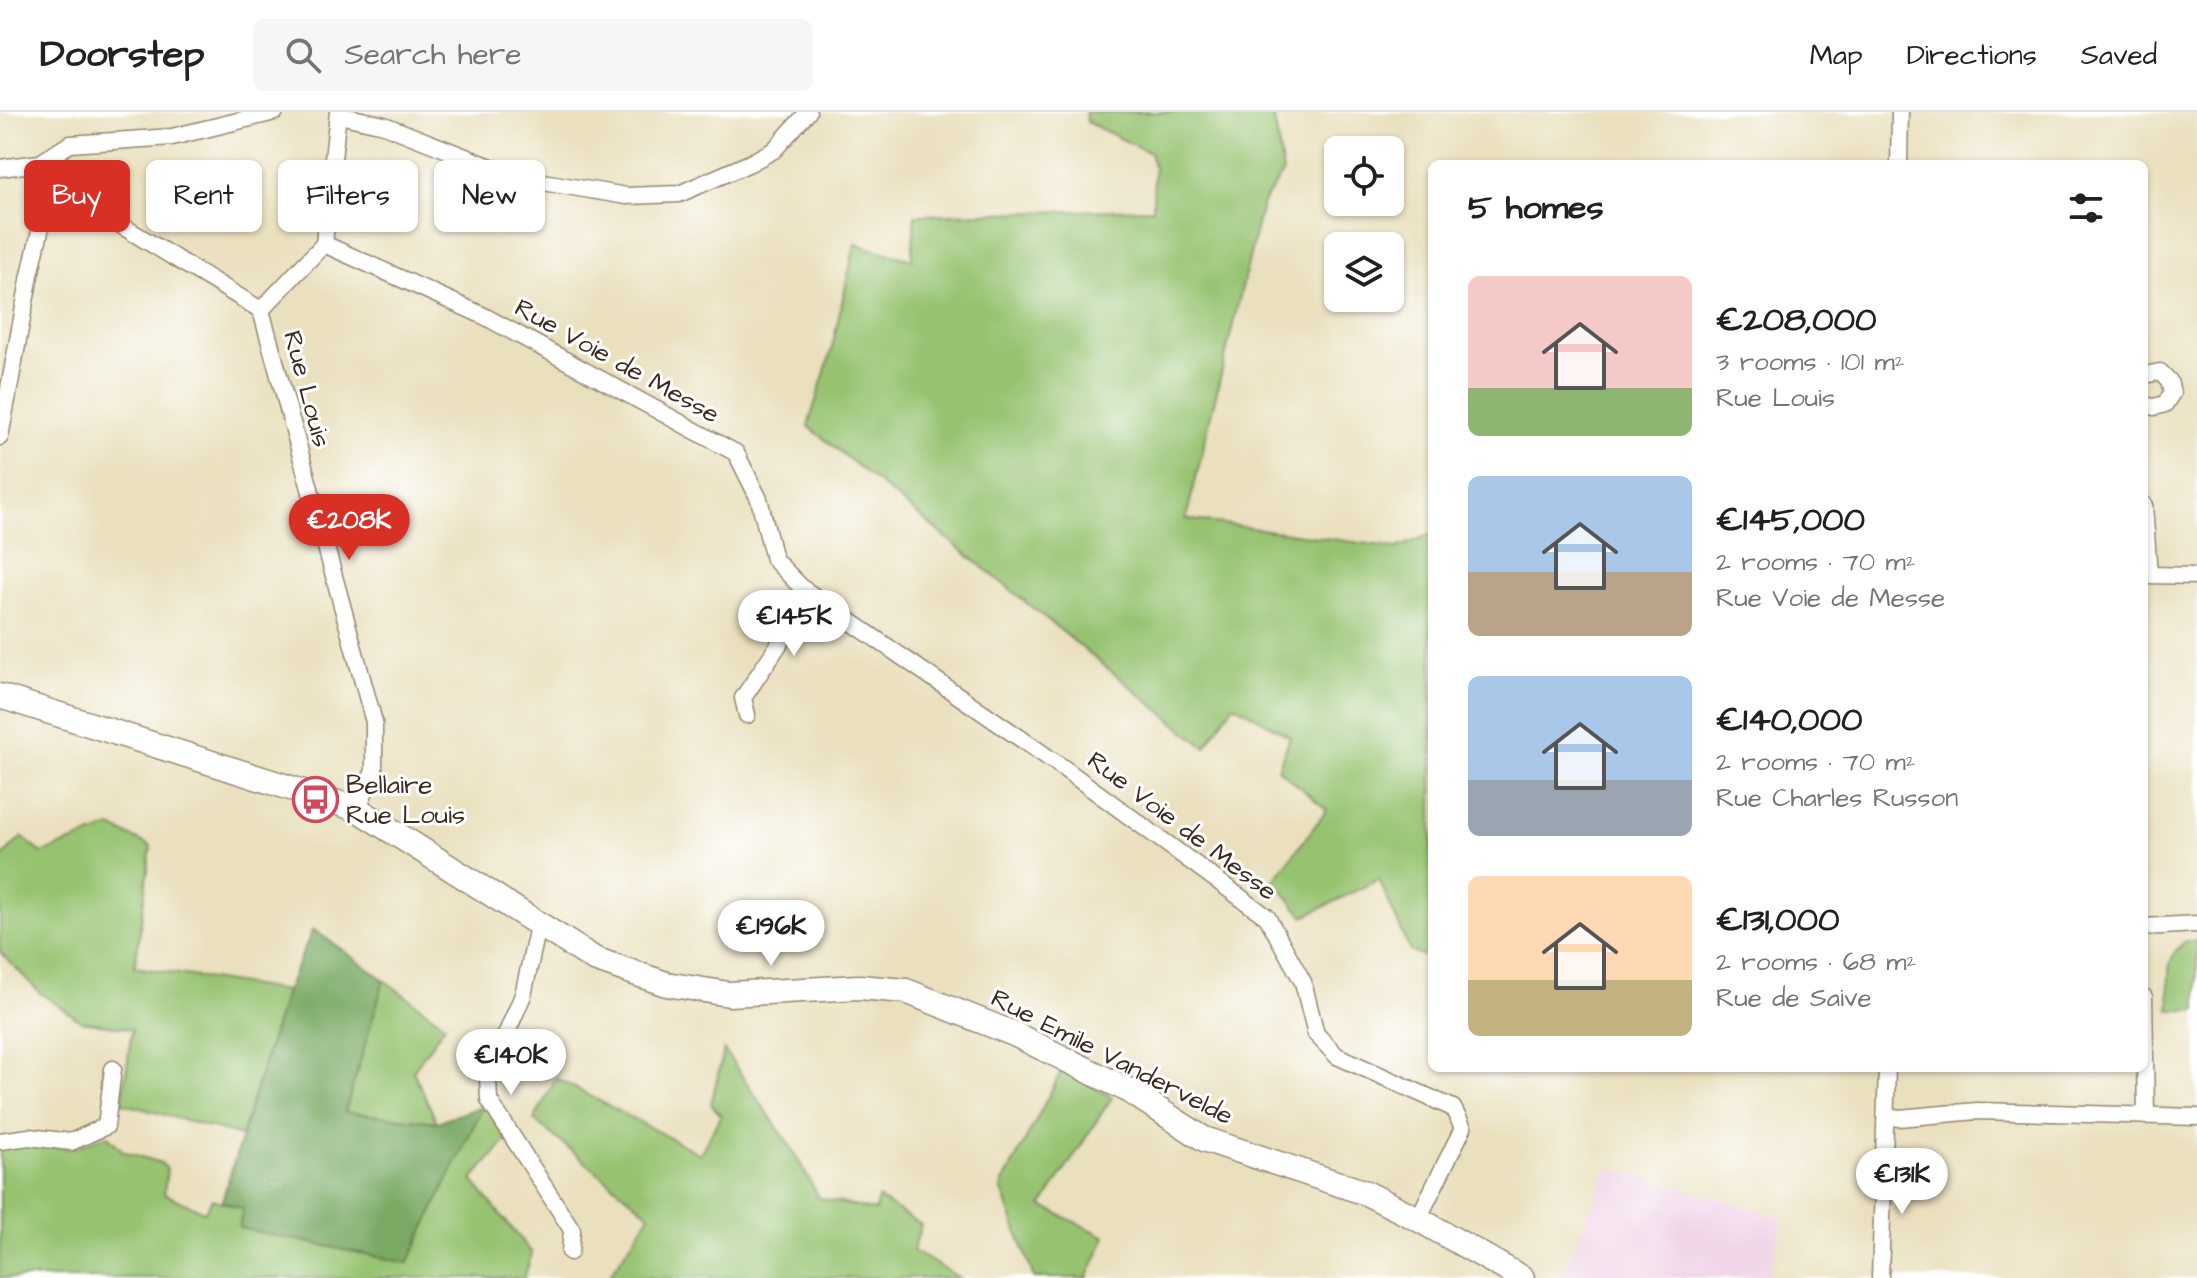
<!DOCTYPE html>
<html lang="en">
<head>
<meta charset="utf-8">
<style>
	body { margin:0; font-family:"Architects Daughter",sans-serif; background:#f6f6f6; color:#202124; height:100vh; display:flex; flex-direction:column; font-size:30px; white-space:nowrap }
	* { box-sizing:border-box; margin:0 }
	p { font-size:26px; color:#757577 }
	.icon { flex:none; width:44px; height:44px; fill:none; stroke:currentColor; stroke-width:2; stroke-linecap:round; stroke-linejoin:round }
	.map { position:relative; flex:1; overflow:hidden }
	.drawer { position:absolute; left:1428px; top:48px; width:720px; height:912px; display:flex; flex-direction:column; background:#fff; border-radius:12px; box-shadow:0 2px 6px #0004 }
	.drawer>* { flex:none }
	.hud { position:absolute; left:24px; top:48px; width:760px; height:72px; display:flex; gap:16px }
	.fabs { position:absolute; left:1324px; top:24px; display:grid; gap:16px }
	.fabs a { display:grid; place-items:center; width:80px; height:80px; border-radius:12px; background:#fff; box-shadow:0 2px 6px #0004; font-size:40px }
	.price { position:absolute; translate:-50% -68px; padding:0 18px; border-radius:28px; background:#fff; color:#222; font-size:26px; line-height:52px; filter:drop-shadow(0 2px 4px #0008) }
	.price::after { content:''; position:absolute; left:50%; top:48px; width:24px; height:18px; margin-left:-12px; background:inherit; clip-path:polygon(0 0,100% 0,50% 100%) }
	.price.on { background:#d93025; color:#fff }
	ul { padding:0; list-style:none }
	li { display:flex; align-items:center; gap:24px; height:200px; padding:0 40px }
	li span { display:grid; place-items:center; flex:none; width:224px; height:160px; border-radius:12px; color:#555 }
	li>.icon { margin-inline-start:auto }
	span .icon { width:96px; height:96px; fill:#fffc; stroke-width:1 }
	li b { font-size:34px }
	h2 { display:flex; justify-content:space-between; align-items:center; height:96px; padding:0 40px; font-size:34px }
	.chip { padding:0 28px; border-radius:12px; background:#fff; box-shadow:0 2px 6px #0004; font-size:28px; line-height:72px }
	.chip.on { background:#d93025; color:#fff }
	header { display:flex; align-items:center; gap:48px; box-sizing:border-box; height:112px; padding:0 40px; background:#fff; border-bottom:2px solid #e0e0e0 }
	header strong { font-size:38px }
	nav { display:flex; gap:44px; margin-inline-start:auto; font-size:28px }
	.search { width:560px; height:72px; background:#f6f6f6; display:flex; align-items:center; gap:20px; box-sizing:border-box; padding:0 28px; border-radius:12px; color:#757577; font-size:30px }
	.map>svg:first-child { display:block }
	.built { fill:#efd0e6 }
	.green { fill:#97c371; stroke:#697648; stroke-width:2 }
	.forest { fill:#79a963; stroke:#5a6a40; stroke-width:2 }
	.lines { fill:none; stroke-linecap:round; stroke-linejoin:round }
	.street-casing { stroke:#92856e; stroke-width:19 }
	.secondary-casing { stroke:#92856e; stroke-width:27 }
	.street { stroke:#fff; stroke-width:16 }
	.secondary { stroke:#fff; stroke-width:24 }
	.labels { text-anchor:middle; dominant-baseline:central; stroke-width:6; stroke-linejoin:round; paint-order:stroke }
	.street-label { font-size:26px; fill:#3b2a1e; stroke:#fff }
	.poi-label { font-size:26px; fill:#3b2a1e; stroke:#fff; text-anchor:start }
</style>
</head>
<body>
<header>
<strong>Doorstep</strong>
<div class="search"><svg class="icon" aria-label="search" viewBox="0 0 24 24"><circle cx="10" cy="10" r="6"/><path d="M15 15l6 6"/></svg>Search here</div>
<nav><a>Map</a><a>Directions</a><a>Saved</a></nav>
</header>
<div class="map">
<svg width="2197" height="1166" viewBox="0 0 2197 1166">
	<rect width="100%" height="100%" fill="#fff"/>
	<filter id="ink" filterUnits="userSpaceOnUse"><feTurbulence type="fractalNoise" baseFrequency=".0125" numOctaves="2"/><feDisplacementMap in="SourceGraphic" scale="16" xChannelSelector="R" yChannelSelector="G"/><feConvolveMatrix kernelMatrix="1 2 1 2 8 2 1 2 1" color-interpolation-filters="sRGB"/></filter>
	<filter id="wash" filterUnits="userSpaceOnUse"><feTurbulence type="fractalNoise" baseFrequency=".006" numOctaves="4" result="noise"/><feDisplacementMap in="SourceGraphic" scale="32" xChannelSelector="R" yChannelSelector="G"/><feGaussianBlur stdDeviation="1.8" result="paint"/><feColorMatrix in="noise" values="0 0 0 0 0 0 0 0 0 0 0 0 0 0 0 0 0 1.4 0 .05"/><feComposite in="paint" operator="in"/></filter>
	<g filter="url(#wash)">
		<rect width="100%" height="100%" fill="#eae0be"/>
		<polygon class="built" points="1608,1055 1784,1106 1768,1165 1562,1166"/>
		<g class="green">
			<polygon points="1085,0 1273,0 1283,60 1262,93 1186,407 1397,436 1432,422 1432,847 1410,839 1379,767 1304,805 1274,768 1327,698 1278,657 1290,625 1234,592 1205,635 808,314 831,240 855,132 912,148 915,103 1153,97 1154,56 1150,41 1087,10"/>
			<polygon points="111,715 151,734 135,855 286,879 241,1024 122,991 132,917 81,909 39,880 0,840 0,747 22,725 42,741"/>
			<path d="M2186 829H2197V898H2170C2170 872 2162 845 2186 829Z"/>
			<polygon points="384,868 445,913 413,959 437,1010 345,1000"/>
			<polygon points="724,938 791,1035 819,1086 875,1099 878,1086 921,1113 913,1139 960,1166 608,1166 650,1103 534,1008 556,966 700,1042 721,1003 711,992"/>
			<polygon points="1062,958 1112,985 1042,1094 1106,1125 1087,1166 1034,1166 1001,1075"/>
			<path d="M485 989 509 1025 472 1068 532 1141 524 1166H0V1037C20 1023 48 1038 70 1036 82 1034 96 1027 107 1023L123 1039 161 1051 167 1057 164 1082 205 1100 212 1087 243 1097 239 1115 408 1151Z"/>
		</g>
		<polygon class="forest" points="313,817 384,868 345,1000 437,1010 483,994 408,1151 239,1116 243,1097 222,1089 286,879"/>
	</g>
	<g filter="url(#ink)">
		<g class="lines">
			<defs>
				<g id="street">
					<polyline points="339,3 384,13 519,66 626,84 679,82 750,51 774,38 808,0"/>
					<polyline points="1899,52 1900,0"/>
					<polyline points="0,56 40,51 70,32 172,25 275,0"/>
					<polyline points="51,71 261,198 374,610 374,659 357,697"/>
					<polyline points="324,132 484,204 736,341 759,387 774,447 802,476 1062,655 1267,805 1303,870 1316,922 1337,944 1453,996 1463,1016 1418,1107"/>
					<polyline points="261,198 324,132 338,0"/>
					<polyline points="2144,263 2160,260 2169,269 2172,281 2165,292 2154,295 2144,293"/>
					<polyline points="0,325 30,163 51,71 47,63"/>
					<polyline points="2144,393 2149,463 2144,464"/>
					<polyline points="2149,463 2197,464"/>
					<polyline points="747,603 743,586 812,483"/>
					<polyline points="539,810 523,883 488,965 489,988 572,1118 570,1140"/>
					<polyline points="2144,815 2197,812"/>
					<polyline points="2144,885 2146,1004"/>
					<polyline points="1886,1004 1899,1006 1977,999 2197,1005"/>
					<polyline points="0,1029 29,1025 71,1030 106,1014 113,957"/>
					<polyline points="1880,1166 1887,956"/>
				</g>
				<polyline id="secondary" points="0,584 357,697 594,847 666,872 729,882 859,875 906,879 1014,922 1128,978 1204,1027 1366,1081 1418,1107 1522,1166"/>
			</defs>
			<use href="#street" class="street-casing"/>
			<use href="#secondary" class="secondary-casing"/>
			<use href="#street" class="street"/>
			<use href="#secondary" class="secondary"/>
		</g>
	</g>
	<defs>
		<symbol id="bus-ring" viewBox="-11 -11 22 22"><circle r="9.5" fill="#fff" stroke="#d1495b" stroke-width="1.5"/><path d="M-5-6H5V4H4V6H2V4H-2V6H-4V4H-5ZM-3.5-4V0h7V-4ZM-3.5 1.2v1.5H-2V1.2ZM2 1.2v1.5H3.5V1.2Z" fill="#d1495b"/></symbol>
	</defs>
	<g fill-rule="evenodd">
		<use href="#bus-ring" x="290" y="662" width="51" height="51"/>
	</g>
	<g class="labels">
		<g class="street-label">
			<text transform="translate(617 249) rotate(29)">Rue Voie de Messe</text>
			<text transform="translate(307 277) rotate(75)">Rue Louis</text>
			<text transform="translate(1182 714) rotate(37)">Rue Voie de Messe</text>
			<text transform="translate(1112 945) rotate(27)">Rue Emile Vandervelde</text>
		</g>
		<g class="poi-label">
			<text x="346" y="673">Bellaire<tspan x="346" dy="30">Rue Louis</tspan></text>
		</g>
	</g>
</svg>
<div class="fabs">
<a><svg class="icon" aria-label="locate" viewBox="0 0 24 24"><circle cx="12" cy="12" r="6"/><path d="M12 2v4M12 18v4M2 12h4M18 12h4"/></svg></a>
<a><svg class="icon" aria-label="layers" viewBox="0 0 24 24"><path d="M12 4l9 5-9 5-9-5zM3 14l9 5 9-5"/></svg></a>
</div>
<b class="price on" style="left:349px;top:450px">€208K</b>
<b class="price" style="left:794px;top:546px">€145K</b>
<b class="price" style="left:771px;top:856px">€196K</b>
<b class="price" style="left:511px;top:985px">€140K</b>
<b class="price" style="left:1902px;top:1104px">€131K</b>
<div class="hud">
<a class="chip on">Buy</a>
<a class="chip">Rent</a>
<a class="chip">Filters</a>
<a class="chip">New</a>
</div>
<section class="drawer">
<h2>5 homes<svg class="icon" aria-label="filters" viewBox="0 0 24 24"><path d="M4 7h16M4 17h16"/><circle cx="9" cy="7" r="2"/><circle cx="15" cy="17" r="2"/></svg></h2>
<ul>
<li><span style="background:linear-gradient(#f6c9c9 70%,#8fb573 0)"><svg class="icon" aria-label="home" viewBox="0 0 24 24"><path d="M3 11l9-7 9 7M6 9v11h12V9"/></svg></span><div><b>€208,000</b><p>3 rooms · 101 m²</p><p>Rue Louis</p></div></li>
<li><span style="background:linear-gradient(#a9c7e8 60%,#b9a48a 0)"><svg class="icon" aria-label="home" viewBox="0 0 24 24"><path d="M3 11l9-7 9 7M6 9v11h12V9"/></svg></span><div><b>€145,000</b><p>2 rooms · 70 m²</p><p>Rue Voie de Messe</p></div></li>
<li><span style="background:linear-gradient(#a9c7e8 65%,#9aa5b1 0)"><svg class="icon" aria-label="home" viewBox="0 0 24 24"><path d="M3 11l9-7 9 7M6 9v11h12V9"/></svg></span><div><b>€140,000</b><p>2 rooms · 70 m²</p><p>Rue Charles Russon</p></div></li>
<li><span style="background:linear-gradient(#ffd9b3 65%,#c2b280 0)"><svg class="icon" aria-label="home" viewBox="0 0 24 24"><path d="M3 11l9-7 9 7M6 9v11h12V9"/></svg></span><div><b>€131,000</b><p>2 rooms · 68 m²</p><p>Rue de Saive</p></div></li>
</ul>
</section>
</div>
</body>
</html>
